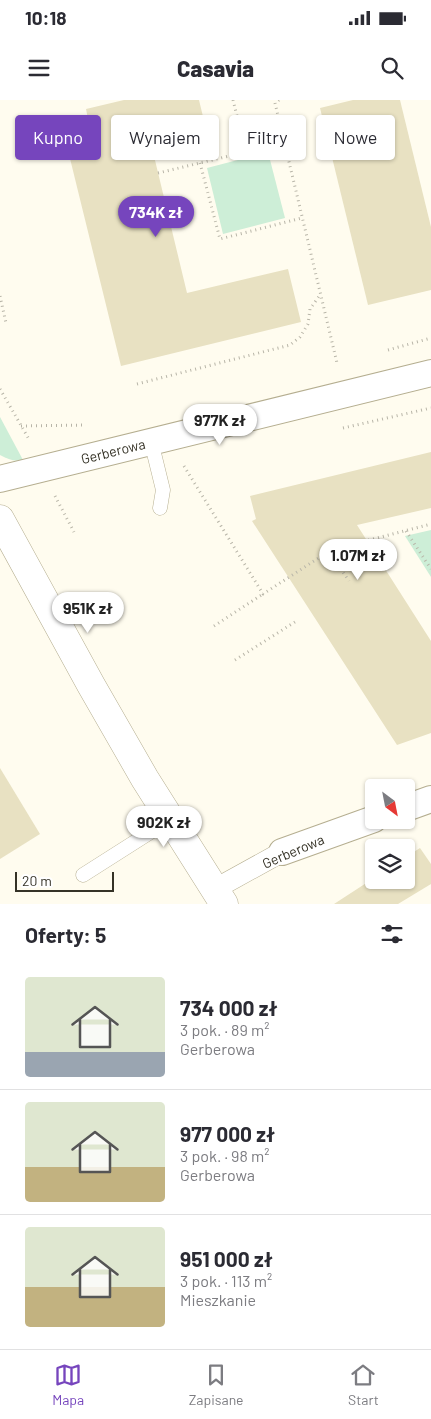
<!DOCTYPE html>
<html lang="pl">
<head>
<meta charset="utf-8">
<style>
	body { margin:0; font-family:Barlow,sans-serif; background:#f7f7f7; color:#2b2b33; height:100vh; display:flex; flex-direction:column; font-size:19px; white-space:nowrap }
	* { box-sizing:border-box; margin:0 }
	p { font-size:16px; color:#7c7c81 }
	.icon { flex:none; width:28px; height:28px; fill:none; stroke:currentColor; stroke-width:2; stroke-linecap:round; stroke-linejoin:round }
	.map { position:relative; height:804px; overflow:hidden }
	.sheet { display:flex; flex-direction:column; background:#fff; flex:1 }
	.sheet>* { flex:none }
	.hud { position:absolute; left:15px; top:15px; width:401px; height:45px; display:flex; gap:10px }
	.needle { width:32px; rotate:148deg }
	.controls { position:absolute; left:365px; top:679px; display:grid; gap:10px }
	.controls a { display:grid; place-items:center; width:50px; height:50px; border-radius:5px; background:#fff; box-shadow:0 1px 4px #0004; font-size:25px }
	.scale { position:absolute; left:15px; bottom:12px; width:99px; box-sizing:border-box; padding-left:5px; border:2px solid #353226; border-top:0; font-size:14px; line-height:18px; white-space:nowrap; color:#353226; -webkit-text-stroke:4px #fff; paint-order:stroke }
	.price { position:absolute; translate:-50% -42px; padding:0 11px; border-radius:18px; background:#fff; color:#222; font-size:16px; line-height:32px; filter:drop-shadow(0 1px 2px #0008) }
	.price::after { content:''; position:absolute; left:50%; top:30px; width:15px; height:11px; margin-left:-8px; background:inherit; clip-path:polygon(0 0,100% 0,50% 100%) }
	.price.selected { background:#7645bd; color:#fff }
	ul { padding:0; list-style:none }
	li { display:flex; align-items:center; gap:15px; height:125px; padding:0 25px }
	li+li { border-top:1px solid #e1e1e2 }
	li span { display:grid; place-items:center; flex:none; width:140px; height:100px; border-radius:5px; color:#555 }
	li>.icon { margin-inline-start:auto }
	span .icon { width:60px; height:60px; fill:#fffc; stroke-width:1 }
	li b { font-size:21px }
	h2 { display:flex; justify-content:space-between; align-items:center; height:60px; padding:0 25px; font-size:21px }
	.tag { padding:0 18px; border-radius:5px; background:#fff; box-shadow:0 1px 4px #0004; font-size:18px; line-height:45px }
	.tag.selected { background:#7645bd; color:#fff }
	.status { display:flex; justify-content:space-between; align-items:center; height:35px; padding:0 25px; background:#fff; direction:ltr }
	.status svg { height:14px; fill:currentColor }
	header { display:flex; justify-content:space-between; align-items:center; height:65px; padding:0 25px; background:#fff; font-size:22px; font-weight:800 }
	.dock { display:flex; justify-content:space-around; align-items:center; height:70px; border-top:1px solid #e1e1e2; background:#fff; font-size:14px; color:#7c7c81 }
	.dock a { display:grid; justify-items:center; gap:2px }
	.dock .selected { color:#7645bd }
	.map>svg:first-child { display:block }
	.green { fill:#cdeed7 }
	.building { fill:#e8e1c2 }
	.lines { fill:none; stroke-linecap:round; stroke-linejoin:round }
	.service-casing { stroke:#b5ae90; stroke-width:15 }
	.pedestrian-casing { stroke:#b5ae90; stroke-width:21 }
	.minor-casing { stroke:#b5ae90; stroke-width:28 }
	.tertiary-casing { stroke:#b5ae90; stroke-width:29 }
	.path { stroke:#b8b5a8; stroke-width:3; stroke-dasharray:1 4; stroke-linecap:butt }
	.service { stroke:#fff; stroke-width:14 }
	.pedestrian { stroke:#fff; stroke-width:20 }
	.minor { stroke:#fff; stroke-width:26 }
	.tertiary { stroke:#fff; stroke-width:28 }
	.labels { text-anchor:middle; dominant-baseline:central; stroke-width:4.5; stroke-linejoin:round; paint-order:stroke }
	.street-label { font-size:14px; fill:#353226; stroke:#fff }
</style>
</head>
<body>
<div class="status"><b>10:18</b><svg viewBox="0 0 49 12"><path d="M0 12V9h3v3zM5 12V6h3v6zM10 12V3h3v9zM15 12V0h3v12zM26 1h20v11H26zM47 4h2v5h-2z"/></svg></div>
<header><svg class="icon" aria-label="menu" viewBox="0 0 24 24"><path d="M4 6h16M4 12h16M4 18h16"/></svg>Casavia<svg class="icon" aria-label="search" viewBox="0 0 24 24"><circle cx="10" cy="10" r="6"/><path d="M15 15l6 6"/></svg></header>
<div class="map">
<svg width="431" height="804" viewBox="0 0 431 804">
	<rect width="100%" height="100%" fill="#fffcef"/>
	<g class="green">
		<polygon points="268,52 285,118 223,134 207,68"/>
		<path d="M0 317 23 360C14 362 8 359 0 355Z"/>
		<polygon points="431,430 431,477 405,436"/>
	</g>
	<g class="building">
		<polygon points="124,0 199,0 206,29 176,36 179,50 154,56 187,193 288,169 301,222 121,266 62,26 88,19 86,9"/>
		<polygon points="353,0 400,0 431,127 431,190 368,205 320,8"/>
		<polygon points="431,352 431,408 357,425 431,541 431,633 397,645 252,421 256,419 250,396"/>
		<polygon points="0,668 40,734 0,759"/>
		<polygon points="420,748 431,764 431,784 398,804 334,804 374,778 374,780 406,780 406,757"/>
	</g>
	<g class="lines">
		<defs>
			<g id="service">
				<polyline points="151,341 163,390 160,408"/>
				<polyline points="83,775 171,719"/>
			</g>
			<polyline id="pedestrian" points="215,789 282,752"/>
			<g id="minor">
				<polyline points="0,379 431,273"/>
				<polyline points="406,708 431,699"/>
				<polyline points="282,752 374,719"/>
			</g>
			<polyline id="tertiary" points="0,419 91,585 145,679 224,804"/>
		</defs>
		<use href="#service" class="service-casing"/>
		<use href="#pedestrian" class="pedestrian-casing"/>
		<use href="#minor" class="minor-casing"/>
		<use href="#tertiary" class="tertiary-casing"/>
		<g class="path">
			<polyline points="233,0 246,52 285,43"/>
			<polyline points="279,0 275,3 337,263"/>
			<polyline points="200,63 220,139 302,118"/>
			<polyline points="158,73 246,52"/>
			<polyline points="0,196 6,223"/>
			<polyline points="388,250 431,238"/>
			<polyline points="137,284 290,245 300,237 308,224 310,209 320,195"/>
			<polyline points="0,289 30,341"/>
			<polyline points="21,326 86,325"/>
			<polyline points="343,328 431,308"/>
			<polyline points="184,366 263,494 331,450 431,424"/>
			<polyline points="55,396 74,432"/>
			<polyline points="406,431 431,469"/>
			<polyline points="329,452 349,481"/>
			<polyline points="214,526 263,494"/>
			<polyline points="235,560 298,520"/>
		</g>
		<use href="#service" class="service"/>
		<use href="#pedestrian" class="pedestrian"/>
		<use href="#minor" class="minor"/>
		<use href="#tertiary" class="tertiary"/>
	</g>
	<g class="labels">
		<g class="street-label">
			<text transform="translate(113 351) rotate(-14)">Gerberowa</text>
			<text transform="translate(293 751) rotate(-23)">Gerberowa</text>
		</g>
	</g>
</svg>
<div class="controls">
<a><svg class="needle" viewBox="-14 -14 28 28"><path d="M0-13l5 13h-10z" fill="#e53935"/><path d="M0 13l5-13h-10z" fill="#7c7c81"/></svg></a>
<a><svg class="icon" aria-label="layers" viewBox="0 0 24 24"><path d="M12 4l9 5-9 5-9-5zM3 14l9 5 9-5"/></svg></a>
</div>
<div class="scale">20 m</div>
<b class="price selected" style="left:156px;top:138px">734K zł</b>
<b class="price" style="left:220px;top:346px">977K zł</b>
<b class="price" style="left:358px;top:481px">1.07M zł</b>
<b class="price" style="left:88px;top:534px">951K zł</b>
<b class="price" style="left:164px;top:748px">902K zł</b>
<div class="hud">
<a class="tag selected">Kupno</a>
<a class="tag">Wynajem</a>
<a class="tag">Filtry</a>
<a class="tag">Nowe</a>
</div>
</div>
<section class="sheet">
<h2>Oferty: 5<svg class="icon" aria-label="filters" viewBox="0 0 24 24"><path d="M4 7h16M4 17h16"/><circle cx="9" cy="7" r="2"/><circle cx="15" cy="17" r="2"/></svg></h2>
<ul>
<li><span style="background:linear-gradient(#dfe7d0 75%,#9aa5b1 0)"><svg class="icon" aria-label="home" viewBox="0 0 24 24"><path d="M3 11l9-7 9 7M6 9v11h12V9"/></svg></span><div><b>734 000 zł</b><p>3 pok. · 89 m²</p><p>Gerberowa</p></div></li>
<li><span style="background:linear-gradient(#dfe7d0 65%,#c2b280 0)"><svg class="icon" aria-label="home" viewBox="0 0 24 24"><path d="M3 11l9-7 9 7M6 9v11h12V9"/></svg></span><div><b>977 000 zł</b><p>3 pok. · 98 m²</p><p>Gerberowa</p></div></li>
<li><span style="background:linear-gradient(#dfe7d0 60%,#c2b280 0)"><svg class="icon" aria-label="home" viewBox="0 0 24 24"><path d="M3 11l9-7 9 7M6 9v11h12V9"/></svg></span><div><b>951 000 zł</b><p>3 pok. · 113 m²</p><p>Mieszkanie</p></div></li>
</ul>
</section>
<nav class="dock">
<a class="selected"><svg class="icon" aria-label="map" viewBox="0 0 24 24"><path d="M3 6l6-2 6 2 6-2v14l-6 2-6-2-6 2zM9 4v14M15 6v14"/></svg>Mapa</a>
<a><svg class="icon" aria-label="saved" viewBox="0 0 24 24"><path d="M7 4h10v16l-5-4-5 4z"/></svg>Zapisane</a>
<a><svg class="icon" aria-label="home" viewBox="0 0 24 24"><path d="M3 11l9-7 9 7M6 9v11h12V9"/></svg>Start</a>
</nav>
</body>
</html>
